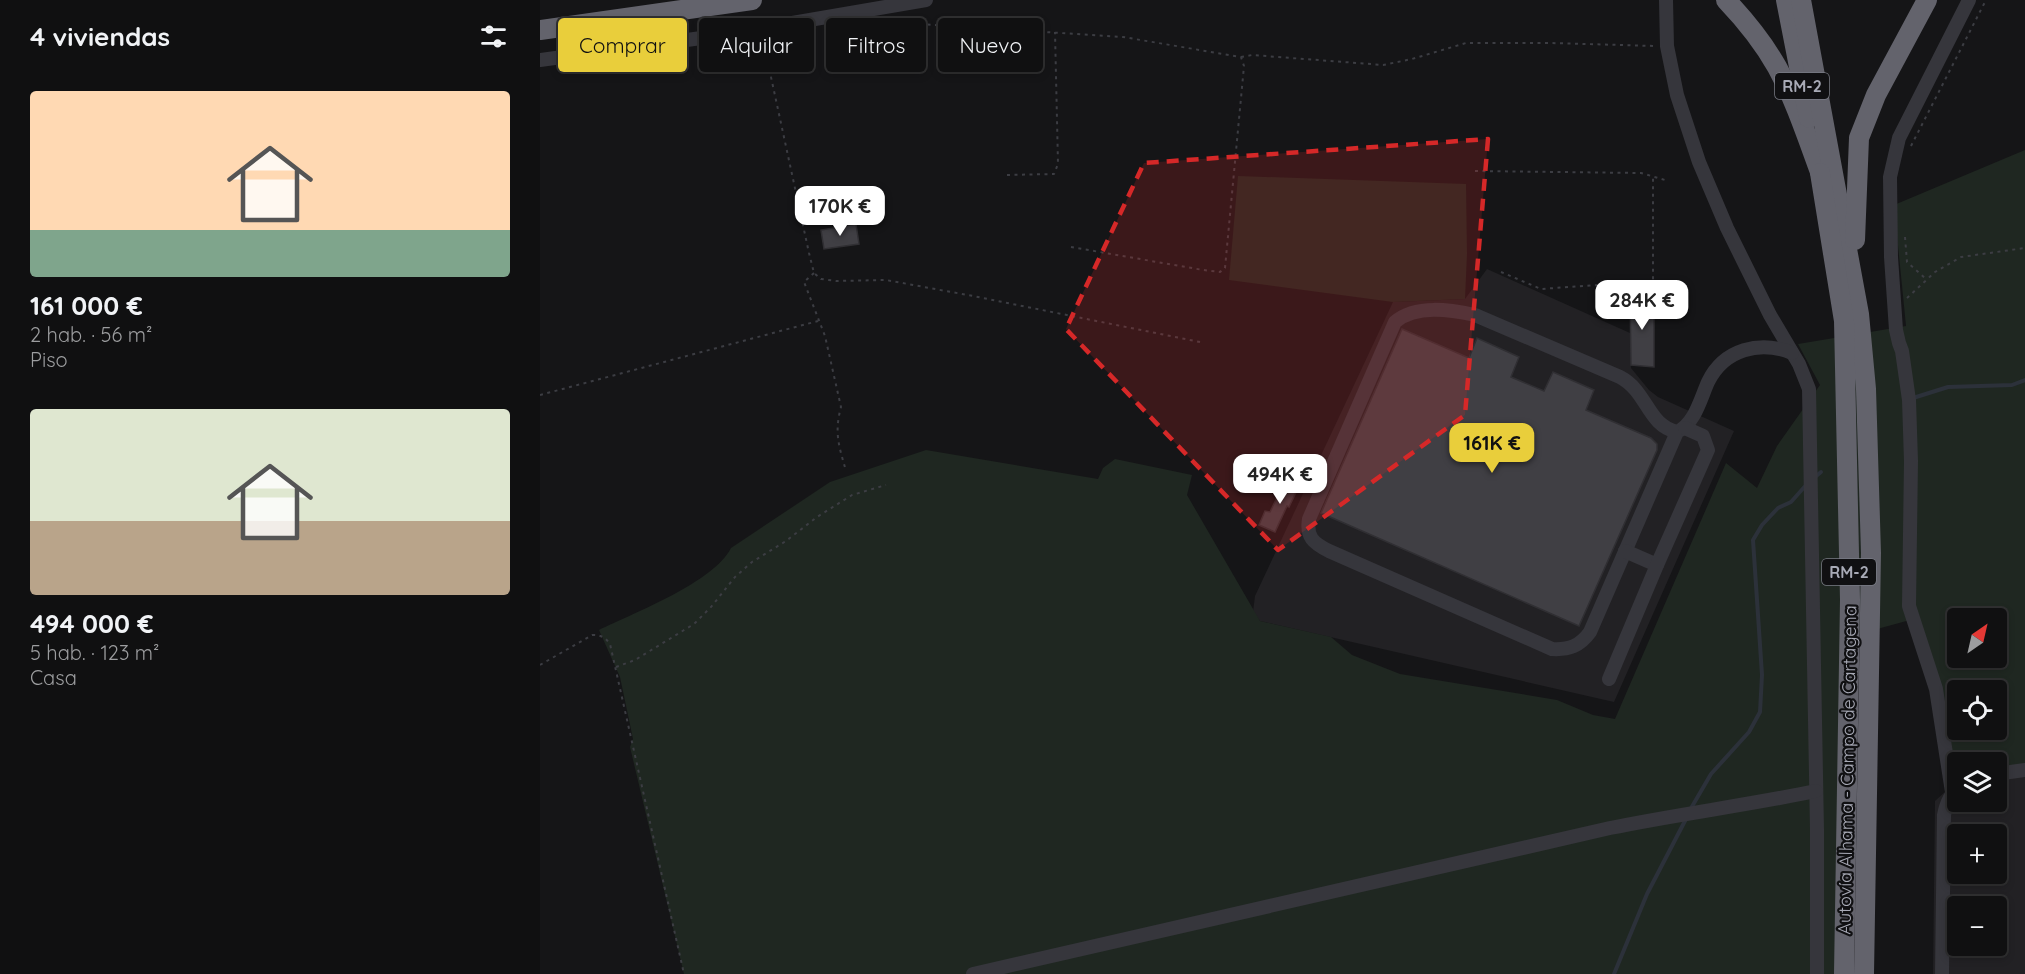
<!DOCTYPE html>
<html lang="es">
<head>
<meta charset="utf-8">
<style>
	body { margin:0; font-family:Quicksand,sans-serif; background:#19191a; color:#f1f3f6; height:100vh; display:flex; flex-direction:column; font-size:22px; white-space:nowrap }
	* { box-sizing:border-box; margin:0 }
	p { font-size:20px; color:#9c9d9f }
	.icon { flex:none; width:33px; height:33px; fill:none; stroke:currentColor; stroke-width:2; stroke-linecap:round; stroke-linejoin:round }
	.map { position:relative; flex:1; overflow:hidden }
	.drawer { display:flex; flex-direction:column; background:#101011; width:540px }
	.drawer>* { flex:none }
	.top-card { position:absolute; left:18px; top:18px; width:570px; height:54px; display:flex; gap:12px }
	.needle { width:39px; rotate:34deg }
	.fabs { position:absolute; left:1407px; top:608px; display:grid; gap:12px }
	.fabs a { display:grid; place-items:center; width:60px; height:60px; border-radius:6px; background:#101011; box-shadow:0 3px 9px #0003,0 0 0 2px #303031; font-size:30px }
	.price { position:absolute; translate:-50% -51px; padding:0 14px; border-radius:12px; background:#fff; color:#222; font-size:20px; line-height:39px; filter:drop-shadow(0 2px 3px #0008) }
	.price::after { content:''; position:absolute; left:50%; top:36px; width:18px; height:14px; margin-left:-9px; background:inherit; clip-path:polygon(0 0,100% 0,50% 100%) }
	.price.on { background:#e9ce3b; color:#111 }
	ul { padding:0; list-style:none }
	li { display:grid; align-content:center; gap:12px; height:318px; padding:0 30px }
	li span { display:grid; place-items:center; height:186px; border-radius:6px; color:#555 }
	li>.icon { margin-inline-start:auto }
	span .icon { width:108px; height:108px; fill:#fffc; stroke-width:1 }
	li b { font-size:26px }
	h2 { display:flex; justify-content:space-between; align-items:center; height:72px; padding:0 30px; font-size:26px }
	.chip { padding:0 21px; border-radius:6px; background:#101011; box-shadow:0 3px 9px #0003,0 0 0 2px #303031; font-size:21px; line-height:54px }
	.chip.on { background:#e9ce3b; color:#111 }
	main { display:flex; flex:1; min-height:0 }
	.map>svg:first-child { display:block }
	.built { fill:#222124; fill-rule:evenodd }
	.green { fill:#1f2721; fill-rule:evenodd }
	.lines { fill:none; stroke-linecap:round; stroke-linejoin:round }
	.stream { stroke:#2c313a; stroke-width:4 }
	.building { fill:#403f44; stroke:#302f33; stroke-width:1.5 }
	.path { stroke:#3c3d43; stroke-width:2; stroke-dasharray:3 4.5; stroke-linecap:butt }
	.minor { stroke:#36363c; stroke-width:14 }
	.highway { stroke:#63636c; stroke-width:20 }
	.marked { fill:#d62828; fill-opacity:0.2; stroke:#d62828; stroke-width:4.5; stroke-dasharray:12 8; stroke-linejoin:round }
	.labels { text-anchor:middle; dominant-baseline:central; stroke-width:4.5; stroke-linejoin:round; paint-order:stroke }
	.shield { fill:#101012; stroke:#7a7c85; stroke-width:1.5 }
	.shield-label { font-size:16px; font-weight:bold; fill:#a8aab6 }
	.street-label { font-size:18px; fill:#a8aab6; stroke:#101012 }
</style>
</head>
<body>
<main>
<section class="drawer">
<h2>4 viviendas<svg class="icon" aria-label="filters" viewBox="0 0 24 24"><path d="M4 7h16M4 17h16"/><circle cx="9" cy="7" r="2"/><circle cx="15" cy="17" r="2"/></svg></h2>
<ul>
<li><span style="background:linear-gradient(#ffd9b3 75%,#7fa58c 0)"><svg class="icon" aria-label="home" viewBox="0 0 24 24"><path d="M3 11l9-7 9 7M6 9v11h12V9"/></svg></span><div><b>161 000 €</b><p>2 hab. · 56 m²</p><p>Piso</p></div></li>
<li><span style="background:linear-gradient(#dfe7d0 60%,#b9a48a 0)"><svg class="icon" aria-label="home" viewBox="0 0 24 24"><path d="M3 11l9-7 9 7M6 9v11h12V9"/></svg></span><div><b>494 000 €</b><p>5 hab. · 123 m²</p><p>Casa</p></div></li>
</ul>
</section>
<div class="map">
<svg width="1485" height="974" viewBox="0 0 1485 974">
	<rect width="100%" height="100%" fill="#151517"/>
	<g class="built">
		<polygon points="947,269 1090,333 1091,368 1109,390 1118,397 1194,431 1074,702 720,621 713,612 715,596 853,302 925,299"/>
		<path d="M1485 764V974H1393L1395 801 1417 781 1418 801H1456L1457 768ZM1418 834H1456V873H1418ZM1418 906H1456V945H1418Z"/>
	</g>
	<g class="green">
		<path d="M1485 150V764L1457 768 1456 762H1418L1417 770 1412 760 1410 726 1381 629 1370 620 1308 637 1302 974H144L90 747 93 739 80 677 59 630C94 613 174 582 191 548L290 482 386 450 558 479 563 468 575 459 652 475 647 495 720 621 791 637 812 655 860 674 1017 700 1053 715 1075 719 1186 463 1217 488 1237 446 1280 385 1258 344 1366 326 1354 205ZM1418 618H1456V657H1418ZM1418 690H1456V729H1418Z"/>
		<polygon points="698,176 926,184 927,254 925,299 853,302 689,280"/>
	</g>
	<g class="lines">
		<g class="stream">
			<polyline points="1373,398 1408,387 1472,385 1485,380"/>
			<polyline points="1275,477 1281,472"/>
			<polyline points="1150,810 1171,774 1209,732 1220,712 1222,675 1213,540 1222,525 1238,508 1251,502 1267,484"/>
			<polyline points="1074,974 1107,894 1147,817"/>
		</g>
	</g>
	<g class="building">
		<polygon points="316,224 319,244 284,249 281,230"/>
		<polygon points="1090,292 1107,292 1107,307 1114,307 1114,367 1091,365"/>
		<polygon points="862,329 929,358 937,338 979,357 971,377 1004,391 1013,372 1054,390 1046,410 1111,438 1117,444 1117,450 1039,626 781,513"/>
		<polygon points="753,477 758,481 758,488 749,507 747,506 735,532 719,525 725,511 730,512 745,481"/>
	</g>
	<g class="lines">
		<g class="path">
			<polyline points="343,20 348,22 583,37 701,57 704,66 685,268 680,272 663,270 531,247"/>
			<polyline points="223,40 269,253 274,273 281,279 296,281 346,280 433,296 660,342"/>
			<polyline points="701,57 712,55 843,65 872,59 926,43 1011,43 1115,46"/>
			<polyline points="1371,146 1446,0"/>
			<polyline points="935,171 1101,173 1125,180"/>
			<polyline points="467,175 514,174 518,164 515,32"/>
			<polyline points="1365,237 1367,262 1387,280"/>
			<polyline points="961,272 1001,289 1113,281 1113,175"/>
			<path d="M274 273 264 282 285 336 301 407C294 433 299 446 306 471"/>
			<polyline points="1367,298 1395,272 1421,257 1485,248"/>
			<polyline points="0,395 278,321"/>
			<path d="M0 665 52 635C61 635 65 637 70 644L144 974"/>
			<polyline points="76,667 95,660 154,624 171,607 195,577 212,562 246,541 277,517 312,495 346,485"/>
		</g>
		<g class="minor">
			<polyline points="1126,0 1127,46 1137,95 1159,162 1187,228 1230,315 1259,364 1269,389 1277,830 1277,974"/>
			<polyline points="0,60 176,36 386,0"/>
			<path d="M1137 432 1050 632C1040 646 1029 650 1012 649L789 551C773 543 766 537 769 519L855 322C876 304 911 310 935 315L1080 377C1108 392 1107 425 1137 432 1155 423 1160 400 1168 382 1184 349 1220 340 1252 353"/>
			<polyline points="1085,551 1117,565"/>
			<polyline points="1069,679 1117,565 1168,450 1163,436 1145,428"/>
			<polyline points="1456,774 1485,770"/>
			<polyline points="1412,792 1396,689 1369,606 1371,461 1369,400 1362,351 1359,343 1356,330 1351,257 1350,177 1359,138 1429,0"/>
			<path d="M433 974 1070 828C1139 814 1208 805 1276 791"/>
			<path d="M1402 974 1404 815C1406 805 1409 795 1418 788"/>
		</g>
		<g class="highway">
			<path d="M1186 0C1205 20 1223 42 1237 67 1255 100 1267 137 1280 172"/>
			<polyline points="1246,0 1269,118"/>
			<polyline points="1261,0 1319,314 1326,389 1331,553 1324,974"/>
			<polyline points="0,30 212,0"/>
			<polyline points="1280,173 1304,321 1310,600 1304,974"/>
			<polyline points="1315,240 1319,138 1336,95 1387,0"/>
		</g>
	</g>
	<path class="marked" d="M948 139 925 415 738 550 526 329 604 163Z"/>
	<g class="labels">
		<g class="shield">
			<rect x="1235" y="73" width="54" height="26" rx="4.5"/>
			<rect x="1282" y="559" width="54" height="26" rx="4.5"/>
		</g>
		<g class="shield-label">
			<text x="1262" y="86">RM-2</text>
			<text x="1309" y="572">RM-2</text>
		</g>
		<g class="street-label">
			<text transform="translate(1307 770) rotate(-89)">Autovía Alhama - Campo de Cartagena</text>
		</g>
	</g>
</svg>
<div class="fabs">
<a><svg class="needle" viewBox="-14 -14 28 28"><path d="M0-13l5 13h-10z" fill="#e53935"/><path d="M0 13l5-13h-10z" fill="#9c9d9f"/></svg></a>
<a><svg class="icon" aria-label="locate" viewBox="0 0 24 24"><circle cx="12" cy="12" r="6"/><path d="M12 2v4M12 18v4M2 12h4M18 12h4"/></svg></a>
<a><svg class="icon" aria-label="layers" viewBox="0 0 24 24"><path d="M12 4l9 5-9 5-9-5zM3 14l9 5 9-5"/></svg></a>
<a>+</a>
<a>−</a>
</div>
<b class="price" style="left:300px;top:237px">170K €</b>
<b class="price" style="left:1102px;top:331px">284K €</b>
<b class="price on" style="left:952px;top:474px">161K €</b>
<b class="price" style="left:740px;top:505px">494K €</b>
<div class="top-card">
<a class="chip on">Comprar</a>
<a class="chip">Alquilar</a>
<a class="chip">Filtros</a>
<a class="chip">Nuevo</a>
</div>
</div>
</main>
</body>
</html>
